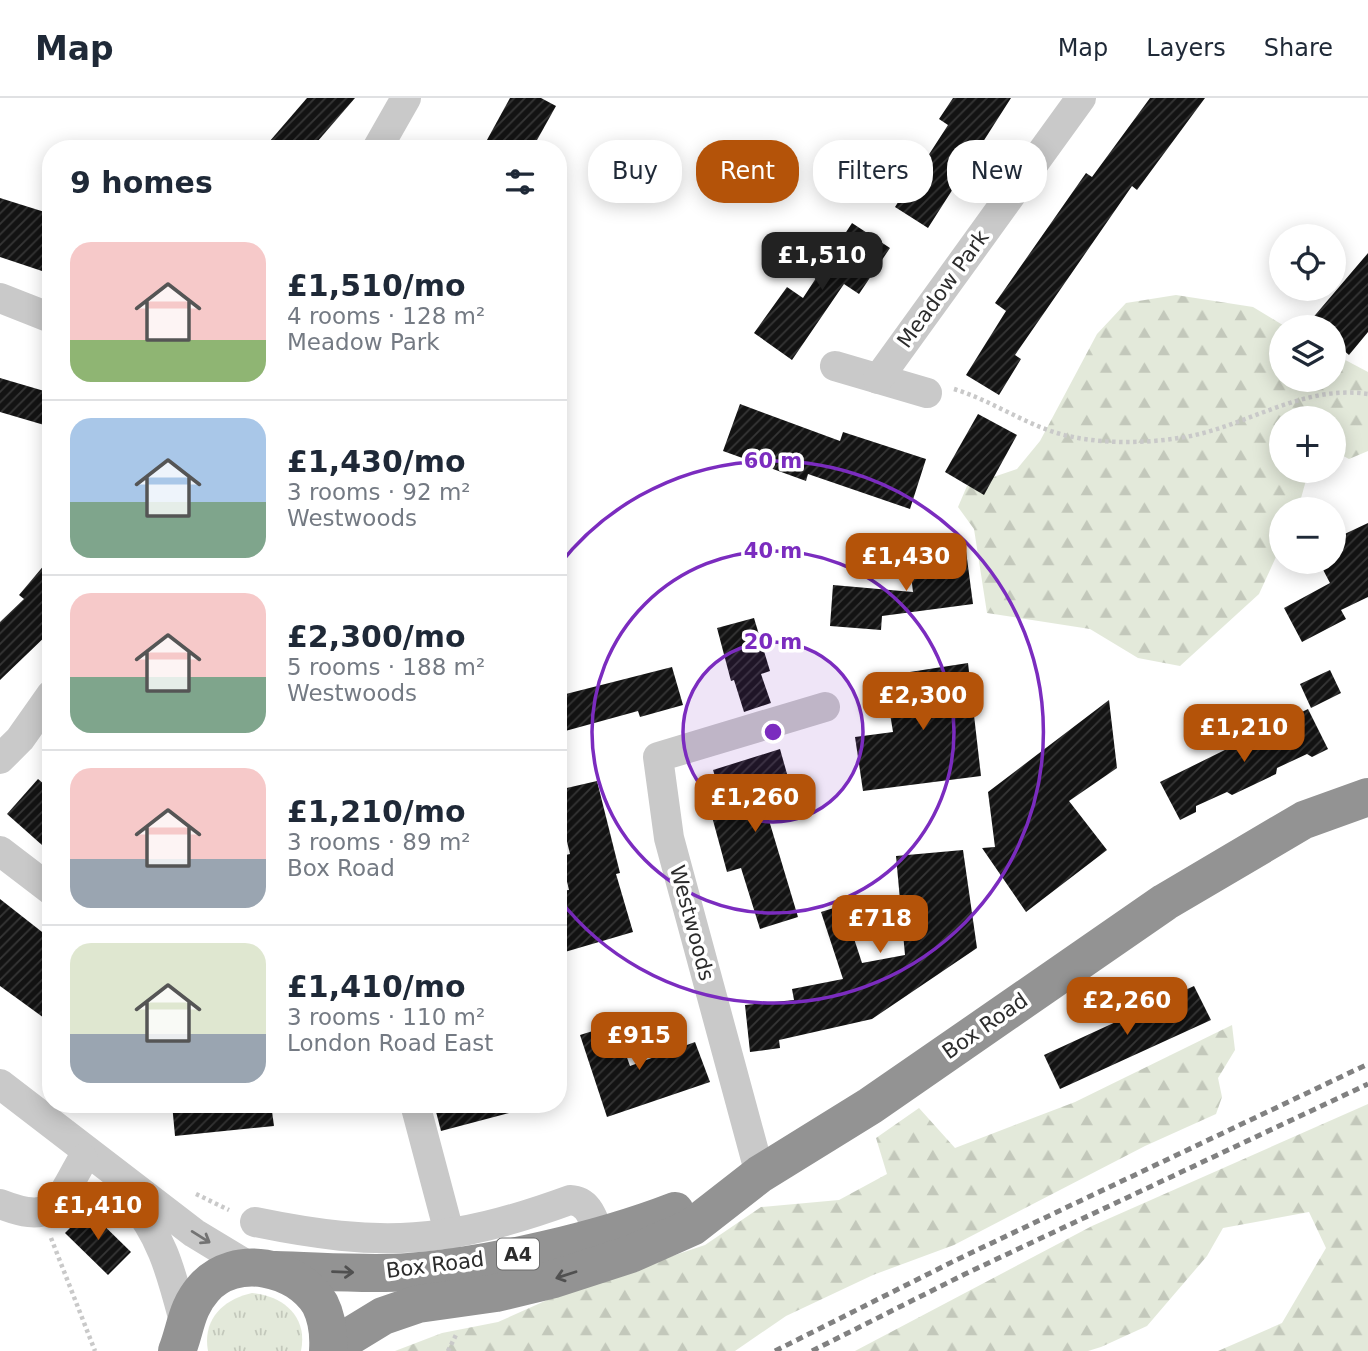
<!DOCTYPE html>
<html lang="en">
<head>
<meta charset="utf-8">
<style>
	body { margin:0; font-family:"DejaVu Sans",sans-serif; background:#f6f6f7; color:#1f2937; height:100vh; display:flex; flex-direction:column; font-size:26px; white-space:nowrap }
	* { box-sizing:border-box; margin:0 }
	p { font-size:23px; color:#747a83 }
	.icon { flex:none; width:38px; height:38px; fill:none; stroke:currentColor; stroke-width:2; stroke-linecap:round; stroke-linejoin:round }
	.map { position:relative; flex:1; overflow:hidden }
	.side { position:absolute; left:42px; top:42px; width:525px; height:973px; display:flex; flex-direction:column; background:#fff; border-radius:28px; box-shadow:0 4px 18px #0003 }
	.side>* { flex:none }
	.hud { position:absolute; left:588px; top:42px; width:665px; height:63px; display:flex; gap:14px }
	.buttons { position:absolute; left:1269px; top:126px; display:grid; gap:14px }
	.buttons a { display:grid; place-items:center; width:77px; height:77px; border-radius:50%; background:#fff; box-shadow:0 4px 18px #0003; font-size:35px }
	.price { position:absolute; translate:-50% -60px; padding:0 16px; border-radius:14px; background:#b45309; color:#fff; font-size:23px; line-height:46px; filter:drop-shadow(0 2px 4px #0008) }
	.price::after { content:''; position:absolute; left:50%; top:42px; width:21px; height:16px; margin-left:-10px; background:inherit; clip-path:polygon(0 0,100% 0,50% 100%) }
	.price.on { background:#222; color:#fff }
	ul { padding:0; list-style:none }
	li { display:flex; align-items:center; gap:21px; height:175px; padding:0 28px }
	li+li { border-top:2px solid #e0e1e3 }
	li span { display:grid; place-items:center; flex:none; width:196px; height:140px; border-radius:21px; color:#555 }
	li>.icon { margin-inline-start:auto }
	span .icon { width:84px; height:84px; fill:#fffc; stroke-width:1 }
	li b { font-size:30px }
	h2 { display:flex; justify-content:space-between; align-items:center; height:84px; padding:0 28px; font-size:30px }
	.pill { padding:0 24px; border-radius:28px; background:#fff; box-shadow:0 4px 18px #0003; font-size:24px; line-height:63px }
	.pill.on { background:#b45309; color:#fff }
	header { display:flex; align-items:center; gap:42px; box-sizing:border-box; height:98px; padding:0 35px; background:#fff; border-bottom:2px solid #e0e1e3 }
	header strong { font-size:33px }
	nav { display:flex; gap:38px; margin-inline-start:auto; font-size:24px }
	.map>svg:first-child { display:block }
	.grass { fill:url(#grass-tufts) }
	.forest { fill:url(#forest-firs) }
	.building { fill:url(#building-hatch) }
	.lines { fill:none; stroke-linecap:round; stroke-linejoin:round }
	.path { stroke:#c9c9c9; stroke-width:4.5; stroke-dasharray:3.5 3.5; stroke-linecap:butt }
	.minor { stroke:#c9c9c9; stroke-width:30 }
	.highway { stroke:#939393; stroke-width:38 }
	.rail { stroke:#818181; stroke-width:5; stroke-dasharray:7 5; stroke-linecap:butt }
	.oneway { stroke:#737373 }
	.oneway2 { stroke:#505050 }
	.ring { fill:none; stroke:#7b2cbf; stroke-width:3.5 }
	.labels { text-anchor:middle; dominant-baseline:central; stroke-width:7; stroke-linejoin:round; paint-order:stroke }
	.shield { fill:#fff; stroke:#6b6b6b; stroke-width:2 }
	.shield-label { font-size:19px; font-weight:bold; fill:#2c2c2c }
	.street-label { font-size:21px; fill:#2c2c2c; stroke:#fff }
	.centre { fill:#7b2cbf; stroke:#fff; stroke-width:3.5 }
	.ring-label { font-size:21px; text-anchor:middle; font-weight:bold; fill:#7b2cbf; stroke:#fff; stroke-width:7; stroke-linejoin:round; paint-order:stroke }
</style>
</head>
<body>
<header>
<strong>Map</strong>
<nav><a>Map</a><a>Layers</a><a>Share</a></nav>
</header>
<div class="map">
<svg width="1368" height="1253" viewBox="0 0 1368 1253">
	<defs>
		<pattern id="grass-tufts" width="24" height="20" patternUnits="userSpaceOnUse" patternTransform="scale(1.75)"><rect width="24" height="20" fill="#e3e9da"/><path d="M3 7l-1-3M5 7V3M7 7l1-3M15 17l-1-3M17 17v-4M19 17l1-3" fill="none" stroke="#c3c8bb"/></pattern>
		<pattern id="forest-firs" width="22" height="20" patternUnits="userSpaceOnUse" patternTransform="scale(1.75)"><rect width="22" height="20" fill="#e3e9da"/><path d="M5 1l3.5 6h-7zM16 11l3.5 6h-7z" fill="#c3c8bb"/></pattern>
		<pattern id="building-hatch" width="6" height="6" patternUnits="userSpaceOnUse" patternTransform="scale(1.75)"><rect width="6" height="6" fill="#131313"/><path d="M-1 1l2-2M0 6l6-6M5 7l2-2" fill="none" stroke="#363636"/></pattern>
	</defs>
	<rect width="100%" height="100%" fill="#fff"/>
	<path class="grass" d="M252 1195C284 1198 308 1219 301 1253H208C202 1221 224 1201 252 1195Z"/>
	<g class="forest">
		<polygon points="1176,197 1253,209 1286,229 1281,229 1281,282 1334,282 1334,256 1368,274 1368,353 1349,361 1334,353 1334,320 1281,320 1281,373 1308,375 1298,411 1281,411 1281,448 1259,496 1180,568 1138,560 1090,531 987,515 974,431 958,409 967,388 1017,371 1040,343 1097,236 1126,205"/>
		<polygon points="1232,927 1235,952 1218,980 1222,999 1216,1016 1145,1048 954,1147 873,1177 786,1218 735,1253 395,1253 442,1235 498,1224 565,1194 705,1147 761,1109 839,1102 887,1076 876,1040 919,1010 955,1050 1075,1004"/>
		<polygon points="1368,1006 1368,1253 1218,1253 1282,1225 1326,1150 1309,1114 1223,1130 1207,1158 1147,1228 1101,1249 1088,1253 855,1253 1092,1128"/>
	</g>
	<g class="building">
		<polygon points="307,0 355,0 311,51 263,51"/>
		<polygon points="510,0 541,0 556,8 532,51 482,51"/>
		<polygon points="953,0 1011,0 928,130 895,109 948,27 939,21"/>
		<polygon points="1150,0 1205,0 1137,92 1132,88 1015,257 1021,261 999,297 966,277 1006,213 995,205 1086,75 1092,79"/>
		<polygon points="0,100 51,116 51,176 0,159"/>
		<polygon points="852,125 890,150 859,196 844,186 792,262 754,235 787,189 803,200"/>
		<polygon points="1368,155 1368,234 1349,257 1334,244 1334,229 1305,229"/>
		<polygon points="0,280 51,295 51,329 0,314"/>
		<polygon points="740,306 840,343 843,334 926,361 910,411 808,376 806,383 723,353"/>
		<polygon points="978,316 1017,337 984,397 945,374"/>
		<polygon points="1368,425 1368,499 1341,512 1346,521 1302,544 1284,510 1330,485 1319,464 1334,464 1334,441"/>
		<polygon points="966,453 973,506 882,518 881,532 830,528 833,487 913,494 909,461"/>
		<polygon points="51,459 51,533 0,582 0,524 24,501 19,497"/>
		<polygon points="754,520 770,573 761,576 771,605 744,614 734,582 731,583 717,530"/>
		<polygon points="968,565 981,678 863,693 855,639 893,634 884,578"/>
		<polygon points="672,569 683,607 640,619 638,613 558,635 558,598"/>
		<polygon points="1330,572 1341,595 1311,610 1300,586"/>
		<polygon points="1109,602 1117,670 1069,703 1107,752 1026,814 982,750 995,749 988,694"/>
		<polygon points="1308,611 1328,651 1312,659 1307,656 1277,670 1276,676 1232,697 1227,694 1196,708 1196,714 1180,722 1160,684"/>
		<polygon points="780,651 791,690 762,699 798,819 760,831 741,770 727,774 711,715 725,711 713,672"/>
		<polygon points="38,681 51,692 51,755 7,716"/>
		<polygon points="597,683 620,775 616,776 633,834 558,856 558,793 569,792 561,758 570,756 558,707 558,692"/>
		<polygon points="963,752 977,850 872,921 779,942 780,950 750,954 745,907 794,902 792,891 843,881 821,814 843,807 862,865 905,857 896,758"/>
		<polygon points="0,801 51,841 51,925 0,888"/>
		<polygon points="1194,888 1211,922 1060,991 1044,957"/>
		<polygon points="615,926 630,968 695,944 710,984 607,1019 580,937"/>
		<polygon points="172,1006 271,1006 274,1028 175,1038"/>
		<polygon points="434,1006 512,1006 513,1014 441,1033"/>
		<polygon points="88,1112 131,1154 108,1177 65,1135"/>
	</g>
	<g class="lines">
		<g class="path">
			<path d="M954 291C990 302 1021 324 1057 335 1094 346 1140 346 1179 340 1244 331 1300 286 1368 296"/>
			<polyline points="196,1096 229,1112"/>
			<polyline points="51,1140 95,1253"/>
			<polyline points="448,1253 457,1235"/>
		</g>
		<g class="minor">
			<polyline points="377,51 406,0"/>
			<polyline points="0,200 51,220"/>
			<polyline points="835,268 927,295"/>
			<polyline points="878,281 1081,0"/>
			<polyline points="0,661 20,641 51,597"/>
			<polyline points="0,753 51,792"/>
			<polyline points="0,986 194,1135 250,1169"/>
			<polyline points="415,1006 450,1138"/>
			<polyline points="760,1076 669,740 658,659 825,609"/>
			<path d="M128 1098C162 1137 171 1174 184 1223"/>
			<path d="M0 1106C56 1128 57 1105 83 1061"/>
			<path d="M255 1124C381 1150 449 1146 570 1102 590 1103 593 1122 600 1138"/>
		</g>
		<g class="highway">
			<path d="M275 1172C320 1173 365 1177 409 1174 489 1168 600 1142 675 1113"/>
			<polyline points="329,1251 383,1218 418,1206 496,1195 554,1181 631,1156 692,1129 760,1076 870,1008 1165,804 1304,722 1368,699"/>
			<path d="M177 1253C186 1230 186 1210 204 1190 235 1155 297 1168 320 1206 327 1220 329 1238 328 1253"/>
		</g>
		<g class="rail">
			<polyline points="775,1253 956,1162 1368,966"/>
			<polyline points="812,1253 965,1176 1368,986"/>
		</g>
	</g>
	<defs><path id="oneway-shaft" d="M-6 0H5M1.5-3L5.5 0L1.5 3" fill="none" stroke-width="1.6" stroke-linecap="round" stroke-linejoin="round" transform="scale(1.75)"/></defs>
	<use class="oneway" href="#oneway-shaft" transform="translate(201 1139) rotate(32)"/>
	<g class="oneway2">
		<use href="#oneway-shaft" transform="translate(343 1174) rotate(2)"/>
		<use href="#oneway-shaft" transform="translate(566 1177) rotate(162)"/>
	</g>
	<circle cx="773" cy="634" r="90" fill="#7b2cbf" fill-opacity=".12"/>
	<g class="ring">
		<circle cx="773" cy="634" r="90"/>
		<circle cx="773" cy="634" r="181"/>
		<path d="M559 467A271 271 0 1 1 559 801"/>
	</g>
	<g class="labels">
		<rect class="shield" x="497" y="1140.5" width="42" height="31" rx="5"/>
		<g class="shield-label">
			<text x="518" y="1156">A4</text>
		</g>
		<g class="street-label">
			<text transform="translate(943 191) rotate(-54)">Meadow Park</text>
			<text transform="translate(692 825) rotate(75)">Westwoods</text>
			<text transform="translate(985 928) rotate(-35)">Box Road</text>
			<text transform="translate(435 1167) rotate(-7)">Box Road</text>
		</g>
	</g>
	<circle cx="773" cy="634" r="10" class="centre"/>
	<g class="ring-label">
		<text x="773" y="370">60 m</text>
		<text x="773" y="460">40 m</text>
		<text x="773" y="551">20 m</text>
	</g>
</svg>
<div class="buttons">
<a><svg class="icon" aria-label="locate" viewBox="0 0 24 24"><circle cx="12" cy="12" r="6"/><path d="M12 2v4M12 18v4M2 12h4M18 12h4"/></svg></a>
<a><svg class="icon" aria-label="layers" viewBox="0 0 24 24"><path d="M12 4l9 5-9 5-9-5zM3 14l9 5 9-5"/></svg></a>
<a>+</a>
<a>−</a>
</div>
<b class="price on" style="left:822px;top:194px">£1,510</b>
<b class="price" style="left:906px;top:495px">£1,430</b>
<b class="price" style="left:923px;top:634px">£2,300</b>
<b class="price" style="left:1244px;top:666px">£1,210</b>
<b class="price" style="left:755px;top:736px">£1,260</b>
<b class="price" style="left:880px;top:857px">£718</b>
<b class="price" style="left:1127px;top:939px">£2,260</b>
<b class="price" style="left:639px;top:974px">£915</b>
<b class="price" style="left:98px;top:1144px">£1,410</b>
<div class="hud">
<a class="pill">Buy</a>
<a class="pill on">Rent</a>
<a class="pill">Filters</a>
<a class="pill">New</a>
</div>
<section class="side">
<h2>9 homes<svg class="icon" aria-label="filters" viewBox="0 0 24 24"><path d="M4 7h16M4 17h16"/><circle cx="9" cy="7" r="2"/><circle cx="15" cy="17" r="2"/></svg></h2>
<ul>
<li><span style="background:linear-gradient(#f6c9c9 70%,#8fb573 0)"><svg class="icon" aria-label="home" viewBox="0 0 24 24"><path d="M3 11l9-7 9 7M6 9v11h12V9"/></svg></span><div><b>£1,510/mo</b><p>4 rooms · 128 m²</p><p>Meadow Park</p></div></li>
<li><span style="background:linear-gradient(#a9c7e8 60%,#7fa58c 0)"><svg class="icon" aria-label="home" viewBox="0 0 24 24"><path d="M3 11l9-7 9 7M6 9v11h12V9"/></svg></span><div><b>£1,430/mo</b><p>3 rooms · 92 m²</p><p>Westwoods</p></div></li>
<li><span style="background:linear-gradient(#f6c9c9 60%,#7fa58c 0)"><svg class="icon" aria-label="home" viewBox="0 0 24 24"><path d="M3 11l9-7 9 7M6 9v11h12V9"/></svg></span><div><b>£2,300/mo</b><p>5 rooms · 188 m²</p><p>Westwoods</p></div></li>
<li><span style="background:linear-gradient(#f6c9c9 65%,#9aa5b1 0)"><svg class="icon" aria-label="home" viewBox="0 0 24 24"><path d="M3 11l9-7 9 7M6 9v11h12V9"/></svg></span><div><b>£1,210/mo</b><p>3 rooms · 89 m²</p><p>Box Road</p></div></li>
<li><span style="background:linear-gradient(#dfe7d0 65%,#9aa5b1 0)"><svg class="icon" aria-label="home" viewBox="0 0 24 24"><path d="M3 11l9-7 9 7M6 9v11h12V9"/></svg></span><div><b>£1,410/mo</b><p>3 rooms · 110 m²</p><p>London Road East</p></div></li>
</ul>
</section>
</div>
</body>
</html>
